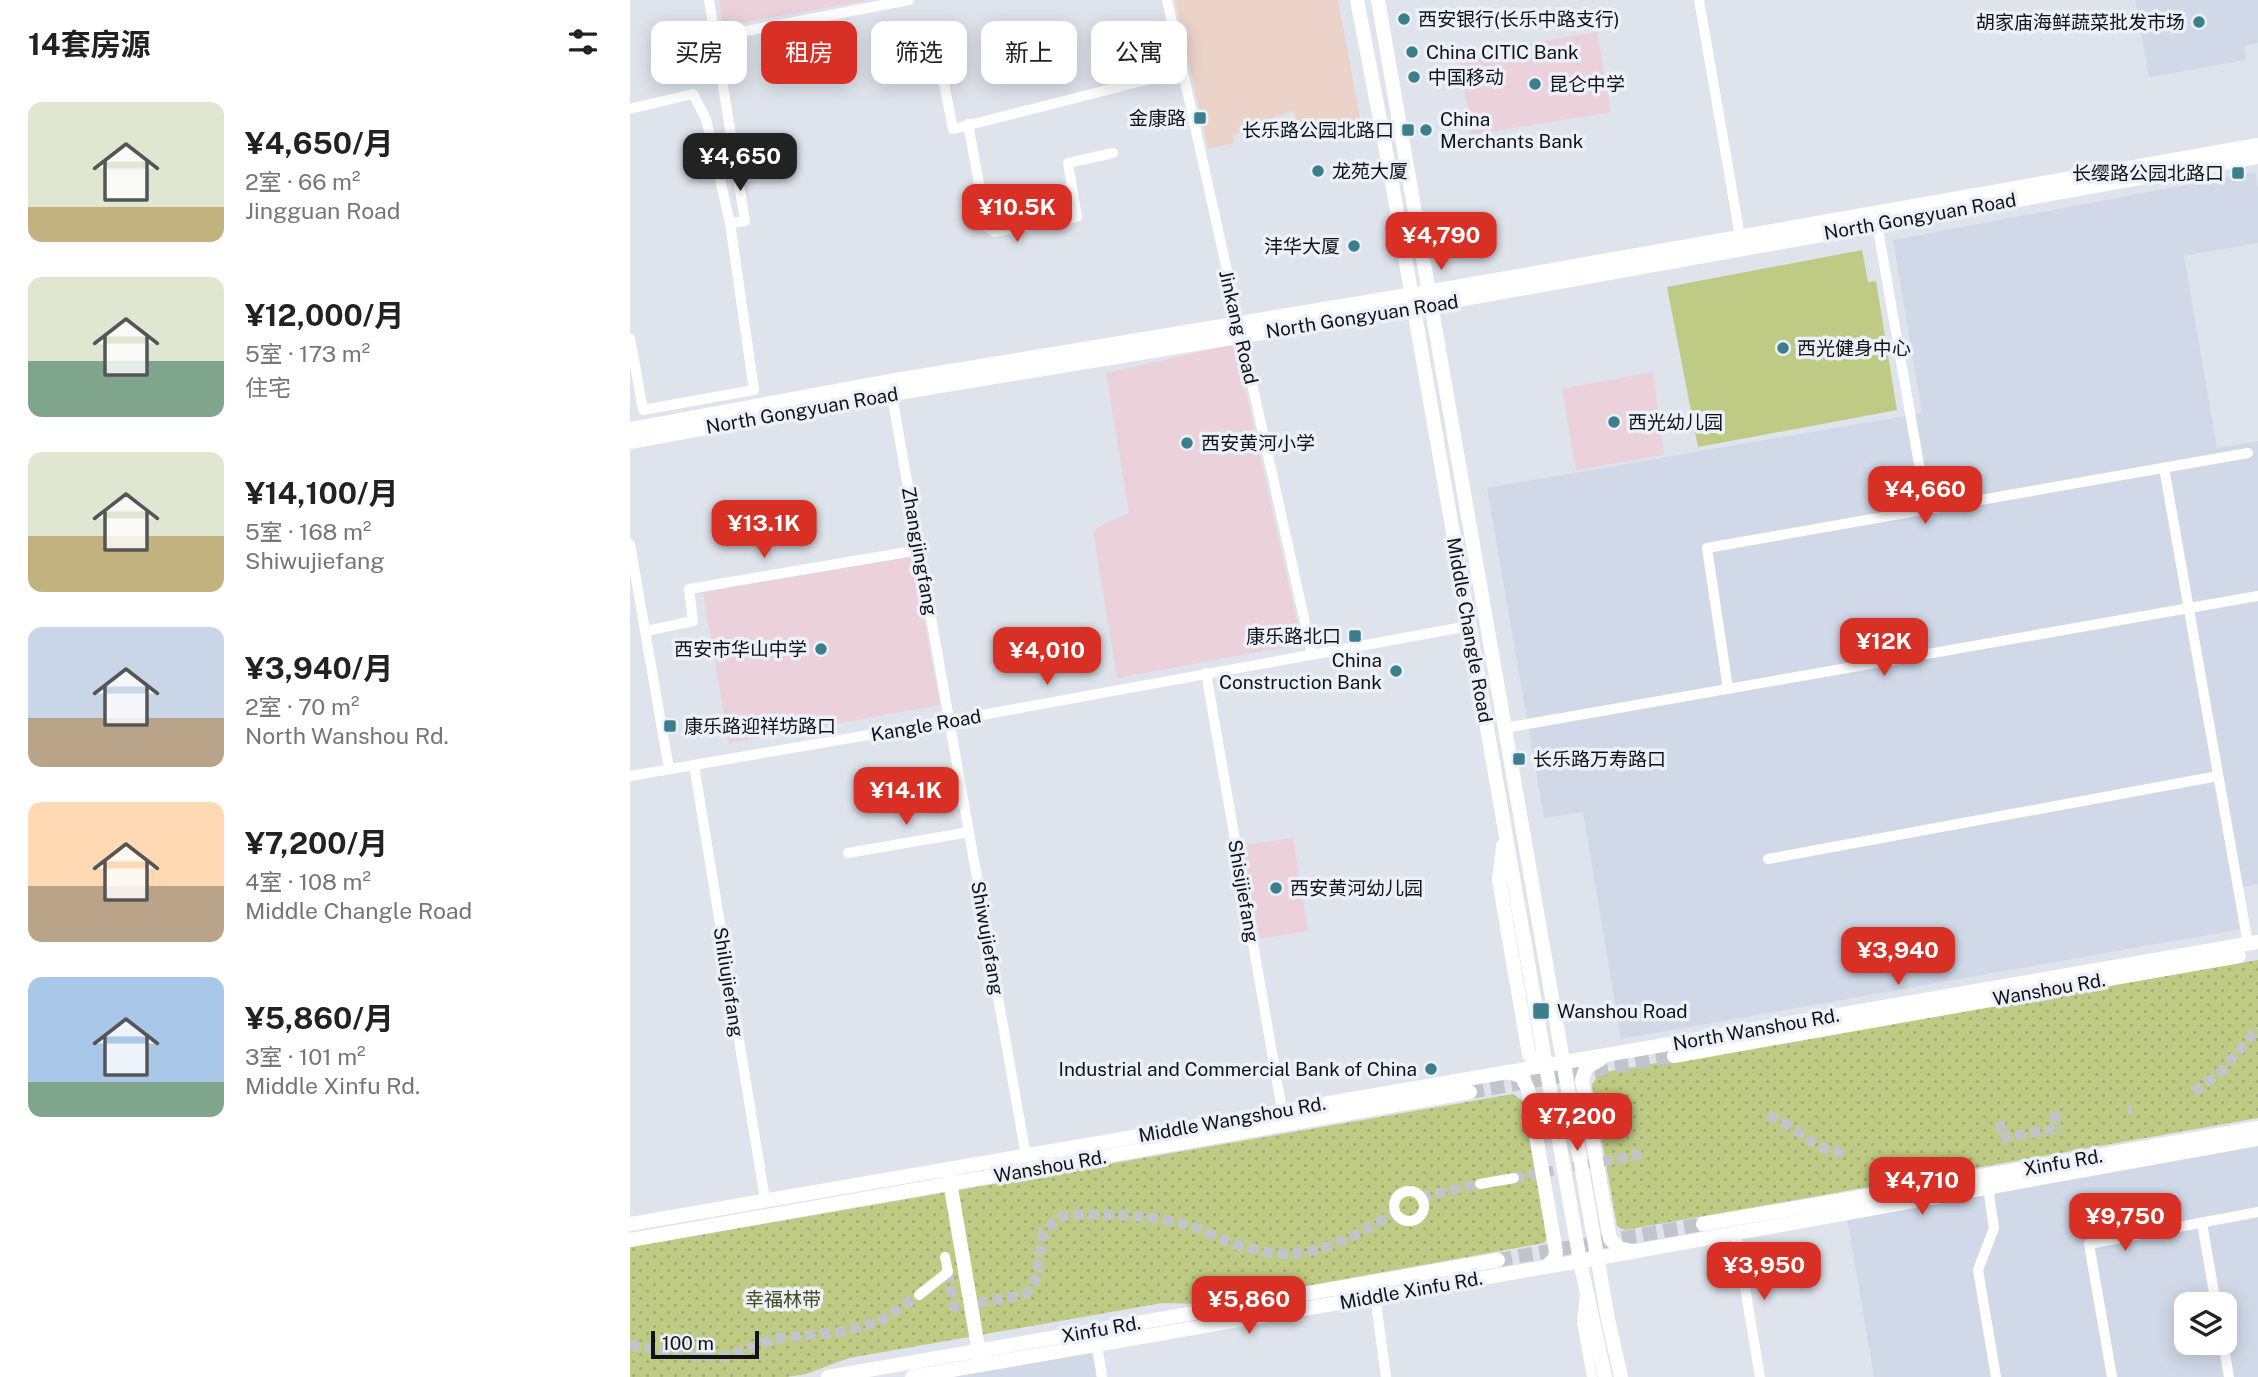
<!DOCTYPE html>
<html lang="zh">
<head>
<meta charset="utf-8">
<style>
	body { margin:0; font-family:"Public Sans","Noto Sans SC",sans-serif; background:#f6f6f6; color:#222; height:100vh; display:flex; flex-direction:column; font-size:26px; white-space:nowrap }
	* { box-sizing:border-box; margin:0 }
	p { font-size:23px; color:#767676 }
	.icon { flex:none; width:38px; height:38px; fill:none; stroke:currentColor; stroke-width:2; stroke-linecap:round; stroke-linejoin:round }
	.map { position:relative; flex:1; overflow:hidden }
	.details { display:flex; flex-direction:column; background:#fff; width:630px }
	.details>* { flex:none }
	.banner { position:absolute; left:21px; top:21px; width:665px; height:63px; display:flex; gap:14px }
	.tools { position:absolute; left:1544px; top:1292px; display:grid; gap:14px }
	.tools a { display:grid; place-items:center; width:63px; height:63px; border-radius:14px; background:#fff; box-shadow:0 4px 18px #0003; font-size:35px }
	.scale { position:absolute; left:21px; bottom:18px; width:108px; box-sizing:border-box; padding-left:7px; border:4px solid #121316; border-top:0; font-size:19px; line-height:24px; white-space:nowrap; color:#121316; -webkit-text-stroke:5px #ecf0f8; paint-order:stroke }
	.price { position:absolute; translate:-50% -60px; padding:0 16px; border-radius:14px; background:#d93025; color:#fff; font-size:23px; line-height:46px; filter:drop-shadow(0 2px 4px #0008) }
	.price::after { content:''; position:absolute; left:50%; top:42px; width:21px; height:16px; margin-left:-10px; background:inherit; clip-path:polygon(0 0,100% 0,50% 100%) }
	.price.current { background:#222; color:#fff }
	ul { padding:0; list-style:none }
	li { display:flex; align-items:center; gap:21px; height:175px; padding:0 28px }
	li span { display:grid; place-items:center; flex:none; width:196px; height:140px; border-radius:14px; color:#555 }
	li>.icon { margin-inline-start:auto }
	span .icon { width:84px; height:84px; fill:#fffc; stroke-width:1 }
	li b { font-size:30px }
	h2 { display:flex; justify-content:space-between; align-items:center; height:84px; padding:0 28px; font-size:30px }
	.tag { padding:0 24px; border-radius:14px; background:#fff; box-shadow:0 4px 18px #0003; font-size:24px; line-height:63px }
	.tag.current { background:#d93025; color:#fff }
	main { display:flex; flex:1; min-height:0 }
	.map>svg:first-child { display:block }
	.built { fill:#d1d9e8; fill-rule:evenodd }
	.education { fill:#ead1da }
	.medical { fill:#ebd3ca }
	.grass { fill:url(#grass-dots) }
	.garden { fill:#bfcb84 }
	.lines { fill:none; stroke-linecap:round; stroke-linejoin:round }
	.minor-tunnel { stroke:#c0c4cb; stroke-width:10; stroke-dasharray:10 5; stroke-linecap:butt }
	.major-tunnel { stroke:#c0c4cb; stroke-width:14; stroke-dasharray:14 7; stroke-linecap:butt }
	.minor { stroke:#fff; stroke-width:10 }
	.major { stroke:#fff; stroke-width:14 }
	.poi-dot { fill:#3b7f8d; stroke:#ecf0f8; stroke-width:2.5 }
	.labels { text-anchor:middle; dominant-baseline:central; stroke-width:7; stroke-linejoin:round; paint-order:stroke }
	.poi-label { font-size:19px; fill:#121316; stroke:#ecf0f8; text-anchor:start }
	.street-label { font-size:19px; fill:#121316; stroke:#ecf0f8 }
	.park-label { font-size:19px; fill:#42481e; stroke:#ecf0f8 }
</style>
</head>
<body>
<main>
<section class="details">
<h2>14套房源<svg class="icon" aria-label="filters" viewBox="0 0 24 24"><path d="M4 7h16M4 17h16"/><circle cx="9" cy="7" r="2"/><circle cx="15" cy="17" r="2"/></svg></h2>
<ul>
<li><span style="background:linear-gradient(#dfe7d0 75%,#c2b280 0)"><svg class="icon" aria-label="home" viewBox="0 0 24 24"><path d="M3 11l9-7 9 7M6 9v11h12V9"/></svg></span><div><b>¥4,650/月</b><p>2室 · 66 m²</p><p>Jingguan Road</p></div></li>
<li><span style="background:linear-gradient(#dfe7d0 60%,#7fa58c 0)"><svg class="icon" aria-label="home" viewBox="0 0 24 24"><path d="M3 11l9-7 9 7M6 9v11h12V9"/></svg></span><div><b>¥12,000/月</b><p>5室 · 173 m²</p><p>住宅</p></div></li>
<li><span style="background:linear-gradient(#dfe7d0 60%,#c2b280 0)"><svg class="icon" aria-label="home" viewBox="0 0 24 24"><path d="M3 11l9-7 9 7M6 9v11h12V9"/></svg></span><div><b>¥14,100/月</b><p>5室 · 168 m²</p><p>Shiwujiefang</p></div></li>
<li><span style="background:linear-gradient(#c9d6e8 65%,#b9a48a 0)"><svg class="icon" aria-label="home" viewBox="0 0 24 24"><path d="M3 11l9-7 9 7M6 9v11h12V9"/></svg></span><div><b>¥3,940/月</b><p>2室 · 70 m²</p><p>North Wanshou Rd.</p></div></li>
<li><span style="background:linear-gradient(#ffd9b3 60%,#b9a48a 0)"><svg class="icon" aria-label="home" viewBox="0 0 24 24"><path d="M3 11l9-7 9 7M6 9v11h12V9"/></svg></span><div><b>¥7,200/月</b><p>4室 · 108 m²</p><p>Middle Changle Road</p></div></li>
<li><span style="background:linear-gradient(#a9c7e8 75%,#7fa58c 0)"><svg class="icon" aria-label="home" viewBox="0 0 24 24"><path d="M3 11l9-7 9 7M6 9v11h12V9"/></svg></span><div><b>¥5,860/月</b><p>3室 · 101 m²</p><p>Middle Xinfu Rd.</p></div></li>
</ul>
</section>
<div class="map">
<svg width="1628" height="1377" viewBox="0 0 1628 1377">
	<defs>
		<pattern id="grass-dots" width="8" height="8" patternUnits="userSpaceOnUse" patternTransform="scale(1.75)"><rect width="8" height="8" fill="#bfcb84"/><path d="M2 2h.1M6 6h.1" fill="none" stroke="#a3ad71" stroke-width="1.8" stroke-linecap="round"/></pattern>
	</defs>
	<rect width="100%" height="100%" fill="#dfe3eb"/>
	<g class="built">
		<polygon points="1505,0 1628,0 1628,43 1614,46 1616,60 1519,77"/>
		<polygon points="1625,172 1628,187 1628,243 1554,256 1587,448 1628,441 1628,884 1610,888 1617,928 991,1039 953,812 914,818 857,488 1292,413 1263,240"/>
		<path d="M1628 1145V1377H1244L1217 1218ZM1556 1304H1594V1342H1556Z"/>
		<polygon points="461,1350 466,1377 312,1377"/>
	</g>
	<g class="education">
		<polygon points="89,0 239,0 93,26"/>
		<polygon points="967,32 981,112 841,135 830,55"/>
		<polygon points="605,344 672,644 487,678 463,530 499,513 476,373"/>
		<polygon points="1023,372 1034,455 946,470 932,389"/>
		<polygon points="282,555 310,705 99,743 73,592"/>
		<polygon points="663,838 678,931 630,939 612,845"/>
	</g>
	<polygon class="medical" points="545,0 708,0 731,123 668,132 664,111 627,123 603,136 604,143 578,149"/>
	<g class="grass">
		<polygon points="1628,960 1628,1118 995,1230 987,1226 962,1085 969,1073"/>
		<polygon points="883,1094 894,1102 918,1237 914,1243 577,1304 532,1303 219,1358 176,1374 157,1377 0,1377 0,1247"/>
	</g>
	<polygon class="garden" points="1232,250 1238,282 1246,281 1267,410 1068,447 1037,287"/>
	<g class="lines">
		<g class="minor-tunnel">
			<polyline points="1564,1092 1592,1071 1628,1028"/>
			<polyline points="1498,1110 1502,1109"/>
			<path d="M1138 1116C1168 1124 1184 1155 1218 1152"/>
			<polyline points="1420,1118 1433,1116"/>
			<polyline points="1366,1128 1378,1125"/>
			<polyline points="1371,1138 1432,1128"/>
			<polyline points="884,1178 1012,1154"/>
			<polyline points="791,1197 850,1184"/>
			<path d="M318 1272 324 1307 394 1295C412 1282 408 1252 413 1232L431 1217 442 1215C483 1214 524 1215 564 1227 575 1230 584 1237 594 1240 616 1249 643 1256 667 1253 702 1250 736 1229 766 1213"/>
			<polyline points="0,1345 67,1356 100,1356 143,1339 209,1332 239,1325 249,1322 289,1295"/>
		</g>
		<g class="major-tunnel">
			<polyline points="840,1092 1044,1056"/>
			<polyline points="868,1260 1073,1224"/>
		</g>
		<g class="minor">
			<polyline points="79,0 115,221 100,223"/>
			<polyline points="537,0 682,654"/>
			<polyline points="1069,0 1111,242"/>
			<polyline points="300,29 305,38 323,129 552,71"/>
			<polyline points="85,37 279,0"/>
			<polyline points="0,109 63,94 76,119 100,223 124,390 13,410 0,338"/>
			<polyline points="338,124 357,227 364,232 447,217 438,163 483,153"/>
			<polyline points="1247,224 1297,510"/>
			<polyline points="261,390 396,1156"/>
			<polyline points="1534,468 1618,944"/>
			<polyline points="0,544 39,769"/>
			<polyline points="16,631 63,621 59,589 289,550"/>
			<polyline points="576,673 652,1110"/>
			<polyline points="1098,689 1077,548 1618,453"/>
			<polyline points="875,728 1628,596"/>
			<polyline points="64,765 135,1199"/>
			<polyline points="0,776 319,721 839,626"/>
			<polyline points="218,853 339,832"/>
			<polyline points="1138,859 1588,776"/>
			<polyline points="850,1184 884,1178"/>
			<polyline points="1358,1187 1364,1228 1348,1270 1366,1377"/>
			<circle cx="779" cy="1206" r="15"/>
			<polyline points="1572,1223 1586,1304"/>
			<polyline points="1106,1233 1130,1377"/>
			<polyline points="289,1295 318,1272 315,1257"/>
			<polyline points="955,1295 952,1322 962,1377"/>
			<polyline points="745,1296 756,1377"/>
			<polyline points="1593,1342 1599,1377"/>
			<polyline points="467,1344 472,1377"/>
			<polyline points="1482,1377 1459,1244 1628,1212"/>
		</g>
		<g class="major">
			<polyline points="727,0 761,177 950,1261 975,1377"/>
			<polyline points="748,0 978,1319 991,1377"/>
			<polyline points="0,429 260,381 814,289 1628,145"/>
			<polyline points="0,442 262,394 784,308 1628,157"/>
			<polyline points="873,846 869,880 899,1055 914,1065"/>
			<polyline points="1044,1056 1609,956"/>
			<polyline points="971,1059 956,1068 952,1080 980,1239 989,1248 1002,1251"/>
			<polyline points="876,1072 891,1076 898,1089 926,1252 925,1258 916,1267"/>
			<polyline points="319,1176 350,1359"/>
			<polyline points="0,1224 1628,942"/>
			<polyline points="1073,1224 1628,1128"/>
			<polyline points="0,1240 840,1092"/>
			<polyline points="198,1377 868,1260"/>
			<polyline points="282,1377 979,1256 1628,1139"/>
		</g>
	</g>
	<g class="poi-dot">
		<circle cx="774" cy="19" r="7"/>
		<circle cx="1569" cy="22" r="7"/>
		<circle cx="782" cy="52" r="7"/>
		<circle cx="784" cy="77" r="7"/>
		<circle cx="905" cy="84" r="7"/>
		<rect x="563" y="111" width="14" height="14" rx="3.5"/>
		<rect x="771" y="123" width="14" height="14" rx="3.5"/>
		<circle cx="796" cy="130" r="7"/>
		<circle cx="688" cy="171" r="7"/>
		<rect x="1601" y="166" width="14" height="14" rx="3.5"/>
		<circle cx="724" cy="246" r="7"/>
		<circle cx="1153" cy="348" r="7"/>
		<circle cx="984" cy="422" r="7"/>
		<circle cx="557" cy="443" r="7"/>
		<rect x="718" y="629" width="14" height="14" rx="3.5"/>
		<circle cx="191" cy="649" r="7"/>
		<circle cx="766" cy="671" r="7"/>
		<rect x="33" y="719" width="14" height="14" rx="3.5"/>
		<rect x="882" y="752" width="14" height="14" rx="3.5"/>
		<circle cx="646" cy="888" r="7"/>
		<rect x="902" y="1002" width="18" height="18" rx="3.5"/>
		<circle cx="801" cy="1069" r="7"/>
	</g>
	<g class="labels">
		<g class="poi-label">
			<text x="788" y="19">西安银行(长乐中路支行)</text>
			<text x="1555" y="22" text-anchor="end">胡家庙海鲜蔬菜批发市场</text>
			<text x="796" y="52">China CITIC Bank</text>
			<text x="798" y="77">中国移动</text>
			<text x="919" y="84">昆仑中学</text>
			<text x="556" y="118" text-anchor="end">金康路</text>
			<text x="810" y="119">China<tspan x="810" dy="22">Merchants Bank</tspan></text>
			<text x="764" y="130" text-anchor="end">长乐路公园北路口</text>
			<text x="702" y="171">龙苑大厦</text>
			<text x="1594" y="173" text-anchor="end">长缨路公园北路口</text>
			<text x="710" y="246" text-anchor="end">沣华大厦</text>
			<text x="1167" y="348">西光健身中心</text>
			<text x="998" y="422">西光幼儿园</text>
			<text x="571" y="443">西安黄河小学</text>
			<text x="711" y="636" text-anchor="end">康乐路北口</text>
			<text x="177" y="649" text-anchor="end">西安市华山中学</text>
			<text x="752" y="660" text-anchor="end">China<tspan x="752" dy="22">Construction Bank</tspan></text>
			<text x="54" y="726">康乐路迎祥坊路口</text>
			<text x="903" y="759">长乐路万寿路口</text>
			<text x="660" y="888">西安黄河幼儿园</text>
			<text x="927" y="1011">Wanshou Road</text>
			<text x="787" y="1069" text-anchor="end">Industrial and Commercial Bank of China</text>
		</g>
		<g class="street-label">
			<text transform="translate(1290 216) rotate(-10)">North Gongyuan Road</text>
			<text transform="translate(732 316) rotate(-9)">North Gongyuan Road</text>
			<text transform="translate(609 327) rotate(77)">Jinkang Road</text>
			<text transform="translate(172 410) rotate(-10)">North Gongyuan Road</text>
			<text transform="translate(290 551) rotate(80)">Zhangjingfang</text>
			<text transform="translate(840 630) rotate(80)">Middle Changle Road</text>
			<text transform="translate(296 725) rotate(-10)">Kangle Road</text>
			<text transform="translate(614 891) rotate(80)">Shisijiefang</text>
			<text transform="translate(358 938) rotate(80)">Shiwujiefang</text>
			<text transform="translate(99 982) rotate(81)">Shiliujiefang</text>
			<text transform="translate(1419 989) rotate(-10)">Wanshou Rd.</text>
			<text transform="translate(1126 1029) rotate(-10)">North Wanshou Rd.</text>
			<text transform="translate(602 1119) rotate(-10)">Middle Wangshou Rd.</text>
			<text transform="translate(1433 1162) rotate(-10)">Xinfu Rd.</text>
			<text transform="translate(420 1166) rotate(-10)">Wanshou Rd.</text>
			<text transform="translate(781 1290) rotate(-10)">Middle Xinfu Rd.</text>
			<text transform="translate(471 1329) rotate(-10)">Xinfu Rd.</text>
		</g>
		<g class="park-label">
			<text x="153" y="1299">幸福林带</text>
		</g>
	</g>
</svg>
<div class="tools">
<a><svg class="icon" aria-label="layers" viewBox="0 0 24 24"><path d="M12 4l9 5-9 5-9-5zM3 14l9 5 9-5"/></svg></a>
</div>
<div class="scale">100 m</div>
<b class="price current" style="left:110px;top:193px">¥4,650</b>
<b class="price" style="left:387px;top:244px">¥10.5K</b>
<b class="price" style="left:811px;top:272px">¥4,790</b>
<b class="price" style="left:1295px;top:526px">¥4,660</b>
<b class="price" style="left:134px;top:560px">¥13.1K</b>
<b class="price" style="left:1254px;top:678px">¥12K</b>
<b class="price" style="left:417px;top:687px">¥4,010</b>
<b class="price" style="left:276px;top:827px">¥14.1K</b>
<b class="price" style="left:1268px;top:987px">¥3,940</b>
<b class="price" style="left:947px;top:1153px">¥7,200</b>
<b class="price" style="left:1292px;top:1217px">¥4,710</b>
<b class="price" style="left:1495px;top:1253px">¥9,750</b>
<b class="price" style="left:1134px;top:1302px">¥3,950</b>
<b class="price" style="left:619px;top:1336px">¥5,860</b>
<div class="banner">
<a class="tag">买房</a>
<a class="tag current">租房</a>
<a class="tag">筛选</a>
<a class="tag">新上</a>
<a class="tag">公寓</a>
</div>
</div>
</main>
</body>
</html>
